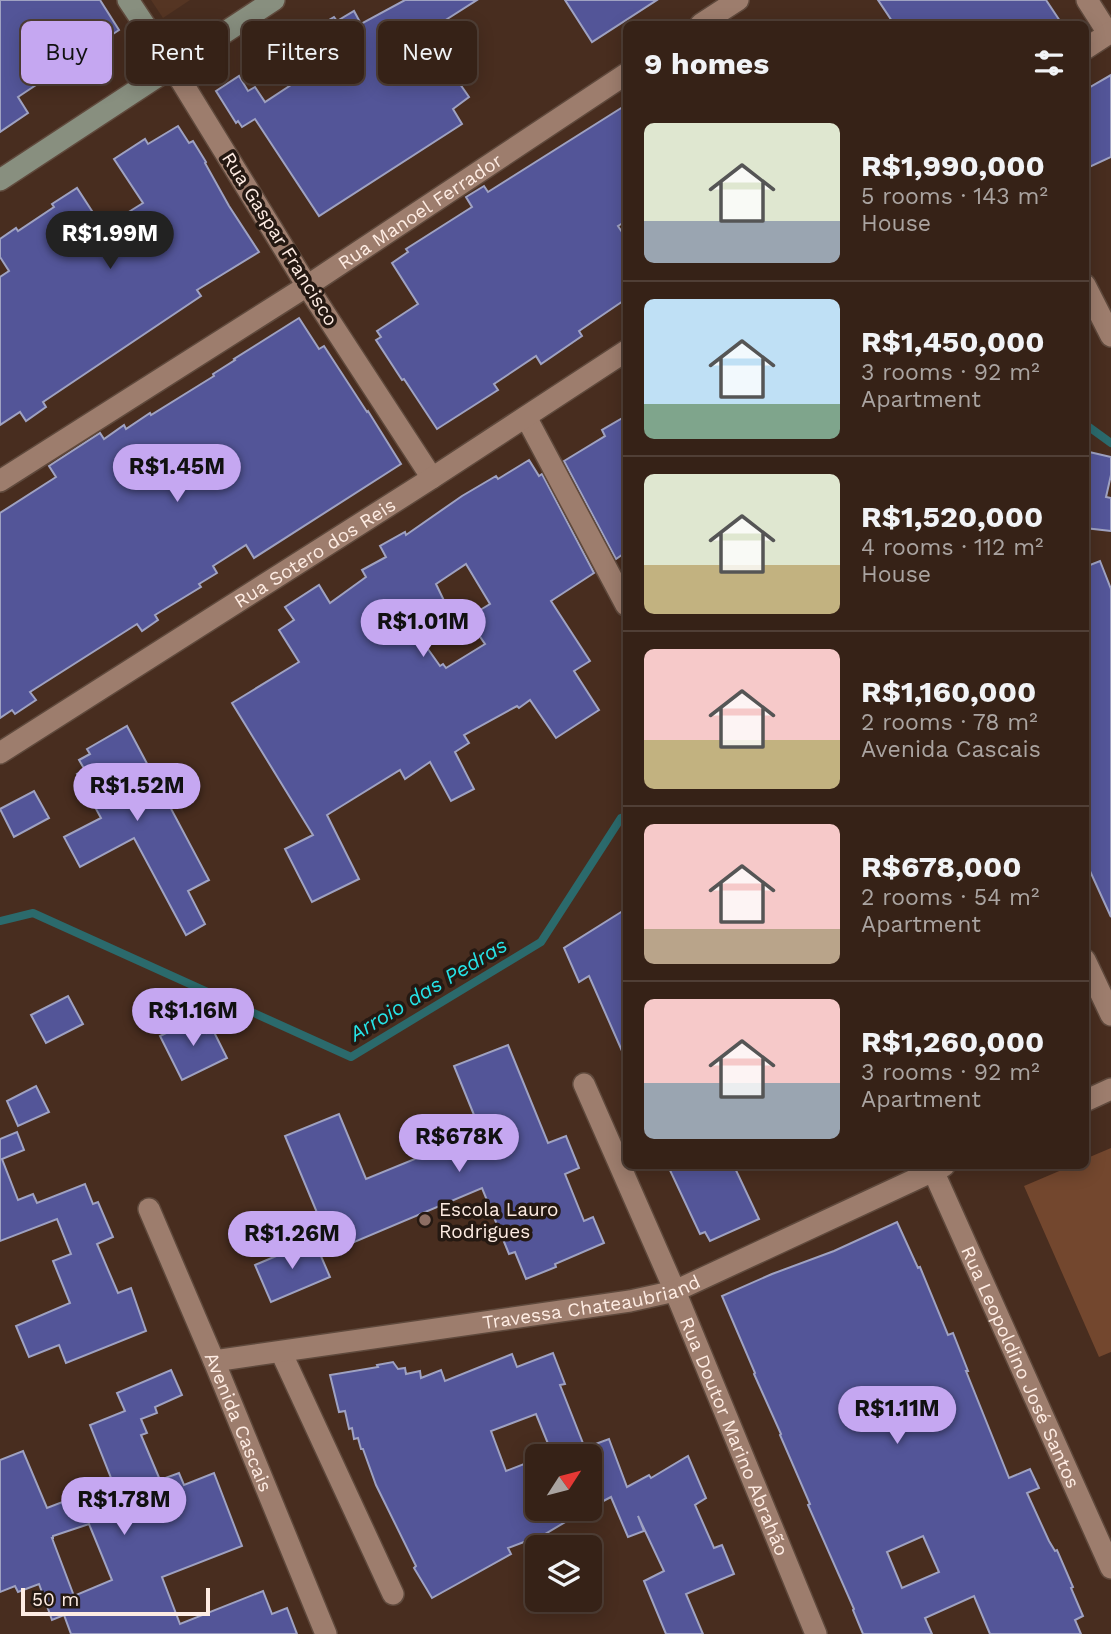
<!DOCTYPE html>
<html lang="en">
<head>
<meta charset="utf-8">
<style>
	body { margin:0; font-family:"Work Sans",sans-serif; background:#412f24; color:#f1f3f6; height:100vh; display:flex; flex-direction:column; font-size:26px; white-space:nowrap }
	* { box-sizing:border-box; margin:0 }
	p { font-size:23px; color:#aaa4a1 }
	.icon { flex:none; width:38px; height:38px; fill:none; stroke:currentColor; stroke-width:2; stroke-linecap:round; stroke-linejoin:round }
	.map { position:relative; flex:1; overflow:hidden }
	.side { position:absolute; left:623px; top:21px; width:466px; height:1148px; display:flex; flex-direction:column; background:#362217; border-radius:10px; box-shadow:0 4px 18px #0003,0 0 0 2px #503f36 }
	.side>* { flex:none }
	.hud { position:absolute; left:21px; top:21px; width:497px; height:63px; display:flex; gap:14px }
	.needle { width:46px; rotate:54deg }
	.fabs { position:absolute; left:525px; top:1444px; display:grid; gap:14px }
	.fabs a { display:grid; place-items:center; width:77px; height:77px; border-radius:10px; background:#362217; box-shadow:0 4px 18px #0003,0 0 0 2px #503f36; font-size:35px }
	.scale { position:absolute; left:21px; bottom:18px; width:189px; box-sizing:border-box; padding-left:7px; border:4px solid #feece3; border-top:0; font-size:19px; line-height:24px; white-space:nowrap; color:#feece3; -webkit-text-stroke:5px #251912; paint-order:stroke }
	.price { position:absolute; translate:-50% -60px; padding:0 16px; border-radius:24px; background:#c5a7f1; color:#111; font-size:23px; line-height:46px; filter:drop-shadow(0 2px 4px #0008) }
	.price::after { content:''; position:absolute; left:50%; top:42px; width:21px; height:16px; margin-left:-10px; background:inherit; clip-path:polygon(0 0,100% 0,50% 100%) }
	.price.on { background:#222; color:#fff }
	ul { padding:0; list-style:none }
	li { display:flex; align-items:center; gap:21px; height:175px; padding:0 21px }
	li+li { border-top:2px solid #503f36 }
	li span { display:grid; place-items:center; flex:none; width:196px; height:140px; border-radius:10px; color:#555 }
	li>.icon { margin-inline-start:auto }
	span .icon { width:84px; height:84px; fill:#fffc; stroke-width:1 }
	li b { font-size:30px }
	h2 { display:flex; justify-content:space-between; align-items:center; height:84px; padding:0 21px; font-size:30px }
	.chip { padding:0 24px; border-radius:10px; background:#362217; box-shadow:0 4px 18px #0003,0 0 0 2px #503f36; font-size:24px; line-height:63px }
	.chip.on { background:#c5a7f1; color:#111 }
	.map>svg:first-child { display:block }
	.built { fill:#553523 }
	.green { fill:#73472e }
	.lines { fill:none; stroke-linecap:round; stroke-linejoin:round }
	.stream { stroke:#2b6a6c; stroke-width:8 }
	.building { fill:#535598; stroke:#9fa2c2; stroke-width:2; fill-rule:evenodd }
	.street-casing { stroke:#5f493c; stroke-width:24 }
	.secondary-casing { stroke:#5f493c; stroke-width:24 }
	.street { stroke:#9d7d6d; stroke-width:21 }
	.secondary { stroke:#888f7f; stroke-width:21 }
	.education-dot { fill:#8d6e63; stroke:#251912; stroke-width:2.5 }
	.labels { text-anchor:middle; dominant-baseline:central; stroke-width:7; stroke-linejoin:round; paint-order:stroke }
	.street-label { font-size:19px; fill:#feece3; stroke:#251912 }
	.poi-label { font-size:19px; fill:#feece3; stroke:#251912; text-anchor:start }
	.water-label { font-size:21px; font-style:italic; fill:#26e4e8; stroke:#251912 }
</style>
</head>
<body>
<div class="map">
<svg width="1111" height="1634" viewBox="0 0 1111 1634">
	<rect width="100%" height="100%" fill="#482d1f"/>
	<polygon class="built" points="151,0 190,0 163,18"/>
	<polygon class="green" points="1111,1148 1111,1352 1099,1357 1024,1186 1071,1166 1085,1166 1085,1159"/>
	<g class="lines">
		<g class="stream">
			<polyline points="1085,429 1089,427 1111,443"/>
			<polyline points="0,921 33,913 351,1057 541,942 621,818 626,816"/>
		</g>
	</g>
	<g class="building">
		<polygon points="0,0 100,0 119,30 18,97 28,113 0,132"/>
		<polygon points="405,0 477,0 441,23 468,64 457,72 464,81 460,84 469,97 453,109 462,124 319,216 255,119 242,127 238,121 236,123 216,91 239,76 248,91 255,87 265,102 297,81 278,50 334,17 337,21 354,11 361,24"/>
		<polygon points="565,0 657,0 592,42"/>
		<polygon points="878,0 1046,0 1062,24 894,24"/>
		<polygon points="1111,75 1111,157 1085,169 1085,90"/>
		<polygon points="626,105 626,221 618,226 626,238 626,299 579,331 582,336 541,364 536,356 494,384 498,390 437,429 404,379 402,380 376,340 381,337 377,331 418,304 392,263 408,252 406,249 472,207 466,197 484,186 488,192"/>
		<polygon points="178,126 189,143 193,141 206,162 205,163 229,206 259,252 197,290 201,296 43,402 46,407 26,421 20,412 0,425 0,277 9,271 0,257 0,239 16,228 18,231 54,207 52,204 77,188 103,228 143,203 114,159 145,139 148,144"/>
		<polygon points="299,318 319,349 324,346 367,412 368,411 401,464 254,558 246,545 213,566 217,573 199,584 201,587 155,615 158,620 142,631 137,624 30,692 36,700 15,714 12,710 0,718 0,513 56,477 49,466 100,433 104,439 124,425 126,429 150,413 151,415 214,376 213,374 235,360 234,359"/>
		<polygon points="626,416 626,552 616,559 564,461 605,436 602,430"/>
		<polygon points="1085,451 1111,457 1111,475 1106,497 1111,498 1111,531 1085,528"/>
		<path d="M529 460 539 476 542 474 594 573 551 601 590 661 574 671 599 710 556 738 530 700 519 708 517 706 464 735 469 743 455 752 474 789 451 801 430 762 405 779 400 770 327 815 359 879 312 902 285 849 313 835 232 703 299 662 279 630 294 620 285 607 319 585 330 603 366 577 362 570 386 557 380 546 405 532 406 535 462 496 496 476 498 479ZM466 564 490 604 467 618 485 644 446 668 443 664 440 666 418 635 451 615 436 584Z"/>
		<polygon points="1100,561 1111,589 1111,917 1090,871 1085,873 1085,567"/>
		<polygon points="127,726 209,880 188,891 205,924 186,935 134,838 80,867 64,837 101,818 77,774 85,770 79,760 90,754 87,749"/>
		<polygon points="34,791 49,818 14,837 0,809"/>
		<polygon points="626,909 626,1060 589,976 579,982 564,948"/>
		<polygon points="68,996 83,1024 46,1043 31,1015"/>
		<polygon points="199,1017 207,1033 213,1030 227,1058 182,1080 160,1036"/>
		<polygon points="508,1045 548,1143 566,1136 579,1168 565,1174 584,1221 593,1217 604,1243 555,1264 556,1267 526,1279 515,1252 509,1254 482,1188 333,1251 285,1136 339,1114 366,1179 481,1132 454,1066"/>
		<polygon points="36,1086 49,1112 18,1126 7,1101"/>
		<polygon points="17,1132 24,1150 2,1159 18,1200 33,1194 37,1203 85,1184 93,1204 98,1202 113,1237 97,1244 118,1293 131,1288 146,1331 66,1363 59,1345 29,1357 16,1326 70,1303 53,1261 71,1254 57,1219 0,1241 0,1139"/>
		<polygon points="668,1166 734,1166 759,1219 710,1241 705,1232 700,1234"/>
		<path d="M897 1222 918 1268 920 1267 948 1335 953 1333 968 1371H966L1009 1478 1030 1469 1039 1488 1027 1493 1049 1541 1055 1551 1057 1550 1073 1587 1071 1588 1083 1616 1075 1620 1081 1634H990L974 1596 925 1618 932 1634H863L853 1610 854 1609 808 1505 810 1504 780 1435 781 1434 754 1374 755 1373 722 1296 772 1274 834 1251ZM923 1536 939 1572 902 1588 887 1552Z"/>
		<polygon points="314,1240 330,1277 271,1302 255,1265"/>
		<polygon points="553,1353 565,1384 560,1385 588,1456 553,1456 536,1414 491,1431 506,1471 537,1459 537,1508 589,1508 545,1534 508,1548 511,1554 432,1598 414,1568 416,1566 376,1485 363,1449 361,1449 358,1438 354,1439 352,1428 349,1429 345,1411 339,1412 330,1375 378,1367 377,1365 393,1362 398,1369 405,1368 406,1374 420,1371 421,1378 441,1370 445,1381 512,1354 517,1367"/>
		<path d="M171 1370 182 1395 155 1407 157 1413 141 1419 147 1433 141 1435 160 1480 179 1473 184 1485 214 1473 242 1546 162 1577 180 1624 263 1591 272 1614 287 1608 297 1634H71L64 1615 52 1620 39 1584 18 1592 15 1586 0 1592V1460L23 1451 47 1508 78 1496 80 1501 115 1488 90 1425 125 1411 117 1393ZM89 1524 112 1580 74 1596 52 1538H53V1536Z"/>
		<polygon points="609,1439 627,1487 649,1475 651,1478 688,1456 706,1498 695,1505 714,1548 722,1545 734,1574 686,1594 703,1634 666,1634 644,1581 664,1571 638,1516 644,1531 628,1537 611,1497 590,1508 590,1446"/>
	</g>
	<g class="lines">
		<defs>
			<g id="street">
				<polyline points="1087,0 1108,33"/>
				<polyline points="701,24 738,0"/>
				<polyline points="1085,49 1111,32"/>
				<polyline points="172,66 307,286 432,478"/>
				<polyline points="1085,285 1111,336"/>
				<polyline points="526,417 626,605"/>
				<path id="s1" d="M0 481 307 286 626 74"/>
				<path id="s2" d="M0 753 432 478 626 351"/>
				<polyline points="1085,960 1111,1015"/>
				<path id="s3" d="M584 1084 675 1291 816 1634"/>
				<polyline points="1085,1101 1111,1089"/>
				<path id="s4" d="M931 1166 1111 1568"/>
				<path id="s5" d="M149 1209 214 1361 326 1634"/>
				<polyline points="281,1352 393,1594"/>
				<path id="s6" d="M214 1361 630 1301 675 1291 944 1166"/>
			</g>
			<g id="secondary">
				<polyline points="128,0 172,66"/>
				<polyline points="0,180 274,0"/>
			</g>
		</defs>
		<use href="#street" class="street-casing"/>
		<use href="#secondary" class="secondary-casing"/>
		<use href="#street" class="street"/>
		<use href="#secondary" class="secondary"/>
	</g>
	<circle class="education-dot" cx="425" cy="1220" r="7"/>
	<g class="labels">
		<g class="street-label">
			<text stroke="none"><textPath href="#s1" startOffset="499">Rua Manoel Ferrador</textPath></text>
			<text transform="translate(280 239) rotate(58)">Rua Gaspar Francisco</text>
			<text stroke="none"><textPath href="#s2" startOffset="373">Rua Sotero dos Reis</textPath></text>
			<text stroke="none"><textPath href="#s6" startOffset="382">Travessa Chateaubriand</textPath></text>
			<text stroke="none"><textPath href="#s4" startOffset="220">Rua Leopoldino José Santos</textPath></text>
			<text stroke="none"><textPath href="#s5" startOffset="231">Avenida Cascais</textPath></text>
			<text stroke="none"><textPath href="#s3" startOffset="383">Rua Doutor Marino Abrahão</textPath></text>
		</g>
		<g class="poi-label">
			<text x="439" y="1209">Escola Lauro<tspan x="439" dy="22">Rodrigues</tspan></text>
		</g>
		<g class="water-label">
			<text transform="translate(428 989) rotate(-31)">Arroio das Pedras</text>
		</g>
	</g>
</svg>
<div class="fabs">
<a><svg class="needle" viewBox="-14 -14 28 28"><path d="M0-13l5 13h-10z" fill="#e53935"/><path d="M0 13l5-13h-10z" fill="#aaa4a1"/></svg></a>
<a><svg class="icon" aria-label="layers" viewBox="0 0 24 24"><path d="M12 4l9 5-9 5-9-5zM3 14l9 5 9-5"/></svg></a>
</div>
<div class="scale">50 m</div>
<b class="price on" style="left:110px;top:271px">R$1.99M</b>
<b class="price" style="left:177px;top:504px">R$1.45M</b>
<b class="price" style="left:423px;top:659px">R$1.01M</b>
<b class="price" style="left:137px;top:823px">R$1.52M</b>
<b class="price" style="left:193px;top:1048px">R$1.16M</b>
<b class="price" style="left:459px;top:1174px">R$678K</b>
<b class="price" style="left:292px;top:1271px">R$1.26M</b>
<b class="price" style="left:897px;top:1446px">R$1.11M</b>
<b class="price" style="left:124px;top:1537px">R$1.78M</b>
<div class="hud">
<a class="chip on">Buy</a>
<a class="chip">Rent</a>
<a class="chip">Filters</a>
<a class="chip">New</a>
</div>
<section class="side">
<h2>9 homes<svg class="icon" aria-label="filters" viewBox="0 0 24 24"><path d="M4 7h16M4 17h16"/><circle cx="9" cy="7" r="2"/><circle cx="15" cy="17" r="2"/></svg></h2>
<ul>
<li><span style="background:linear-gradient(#dfe7d0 70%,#9aa5b1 0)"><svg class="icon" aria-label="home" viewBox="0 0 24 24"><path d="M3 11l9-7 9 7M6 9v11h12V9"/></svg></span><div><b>R$1,990,000</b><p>5 rooms · 143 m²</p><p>House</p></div></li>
<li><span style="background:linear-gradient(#bfe0f5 75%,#7fa58c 0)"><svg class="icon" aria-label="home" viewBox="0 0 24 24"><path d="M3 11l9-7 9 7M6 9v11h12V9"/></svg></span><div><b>R$1,450,000</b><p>3 rooms · 92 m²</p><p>Apartment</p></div></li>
<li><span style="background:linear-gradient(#dfe7d0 65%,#c2b280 0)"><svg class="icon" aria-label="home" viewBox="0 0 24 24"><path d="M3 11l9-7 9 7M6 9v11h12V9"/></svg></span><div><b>R$1,520,000</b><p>4 rooms · 112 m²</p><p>House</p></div></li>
<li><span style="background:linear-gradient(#f6c9c9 65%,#c2b280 0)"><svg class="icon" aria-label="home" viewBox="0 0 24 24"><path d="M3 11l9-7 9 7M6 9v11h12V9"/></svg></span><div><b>R$1,160,000</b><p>2 rooms · 78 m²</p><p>Avenida Cascais</p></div></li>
<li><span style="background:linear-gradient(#f6c9c9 75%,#b9a48a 0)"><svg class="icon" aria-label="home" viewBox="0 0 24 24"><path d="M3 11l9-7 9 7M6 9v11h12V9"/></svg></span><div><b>R$678,000</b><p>2 rooms · 54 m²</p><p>Apartment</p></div></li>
<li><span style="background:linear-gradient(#f6c9c9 60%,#9aa5b1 0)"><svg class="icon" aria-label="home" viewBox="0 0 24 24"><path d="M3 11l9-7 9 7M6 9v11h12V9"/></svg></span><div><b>R$1,260,000</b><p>3 rooms · 92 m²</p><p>Apartment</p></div></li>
</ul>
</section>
</div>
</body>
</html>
